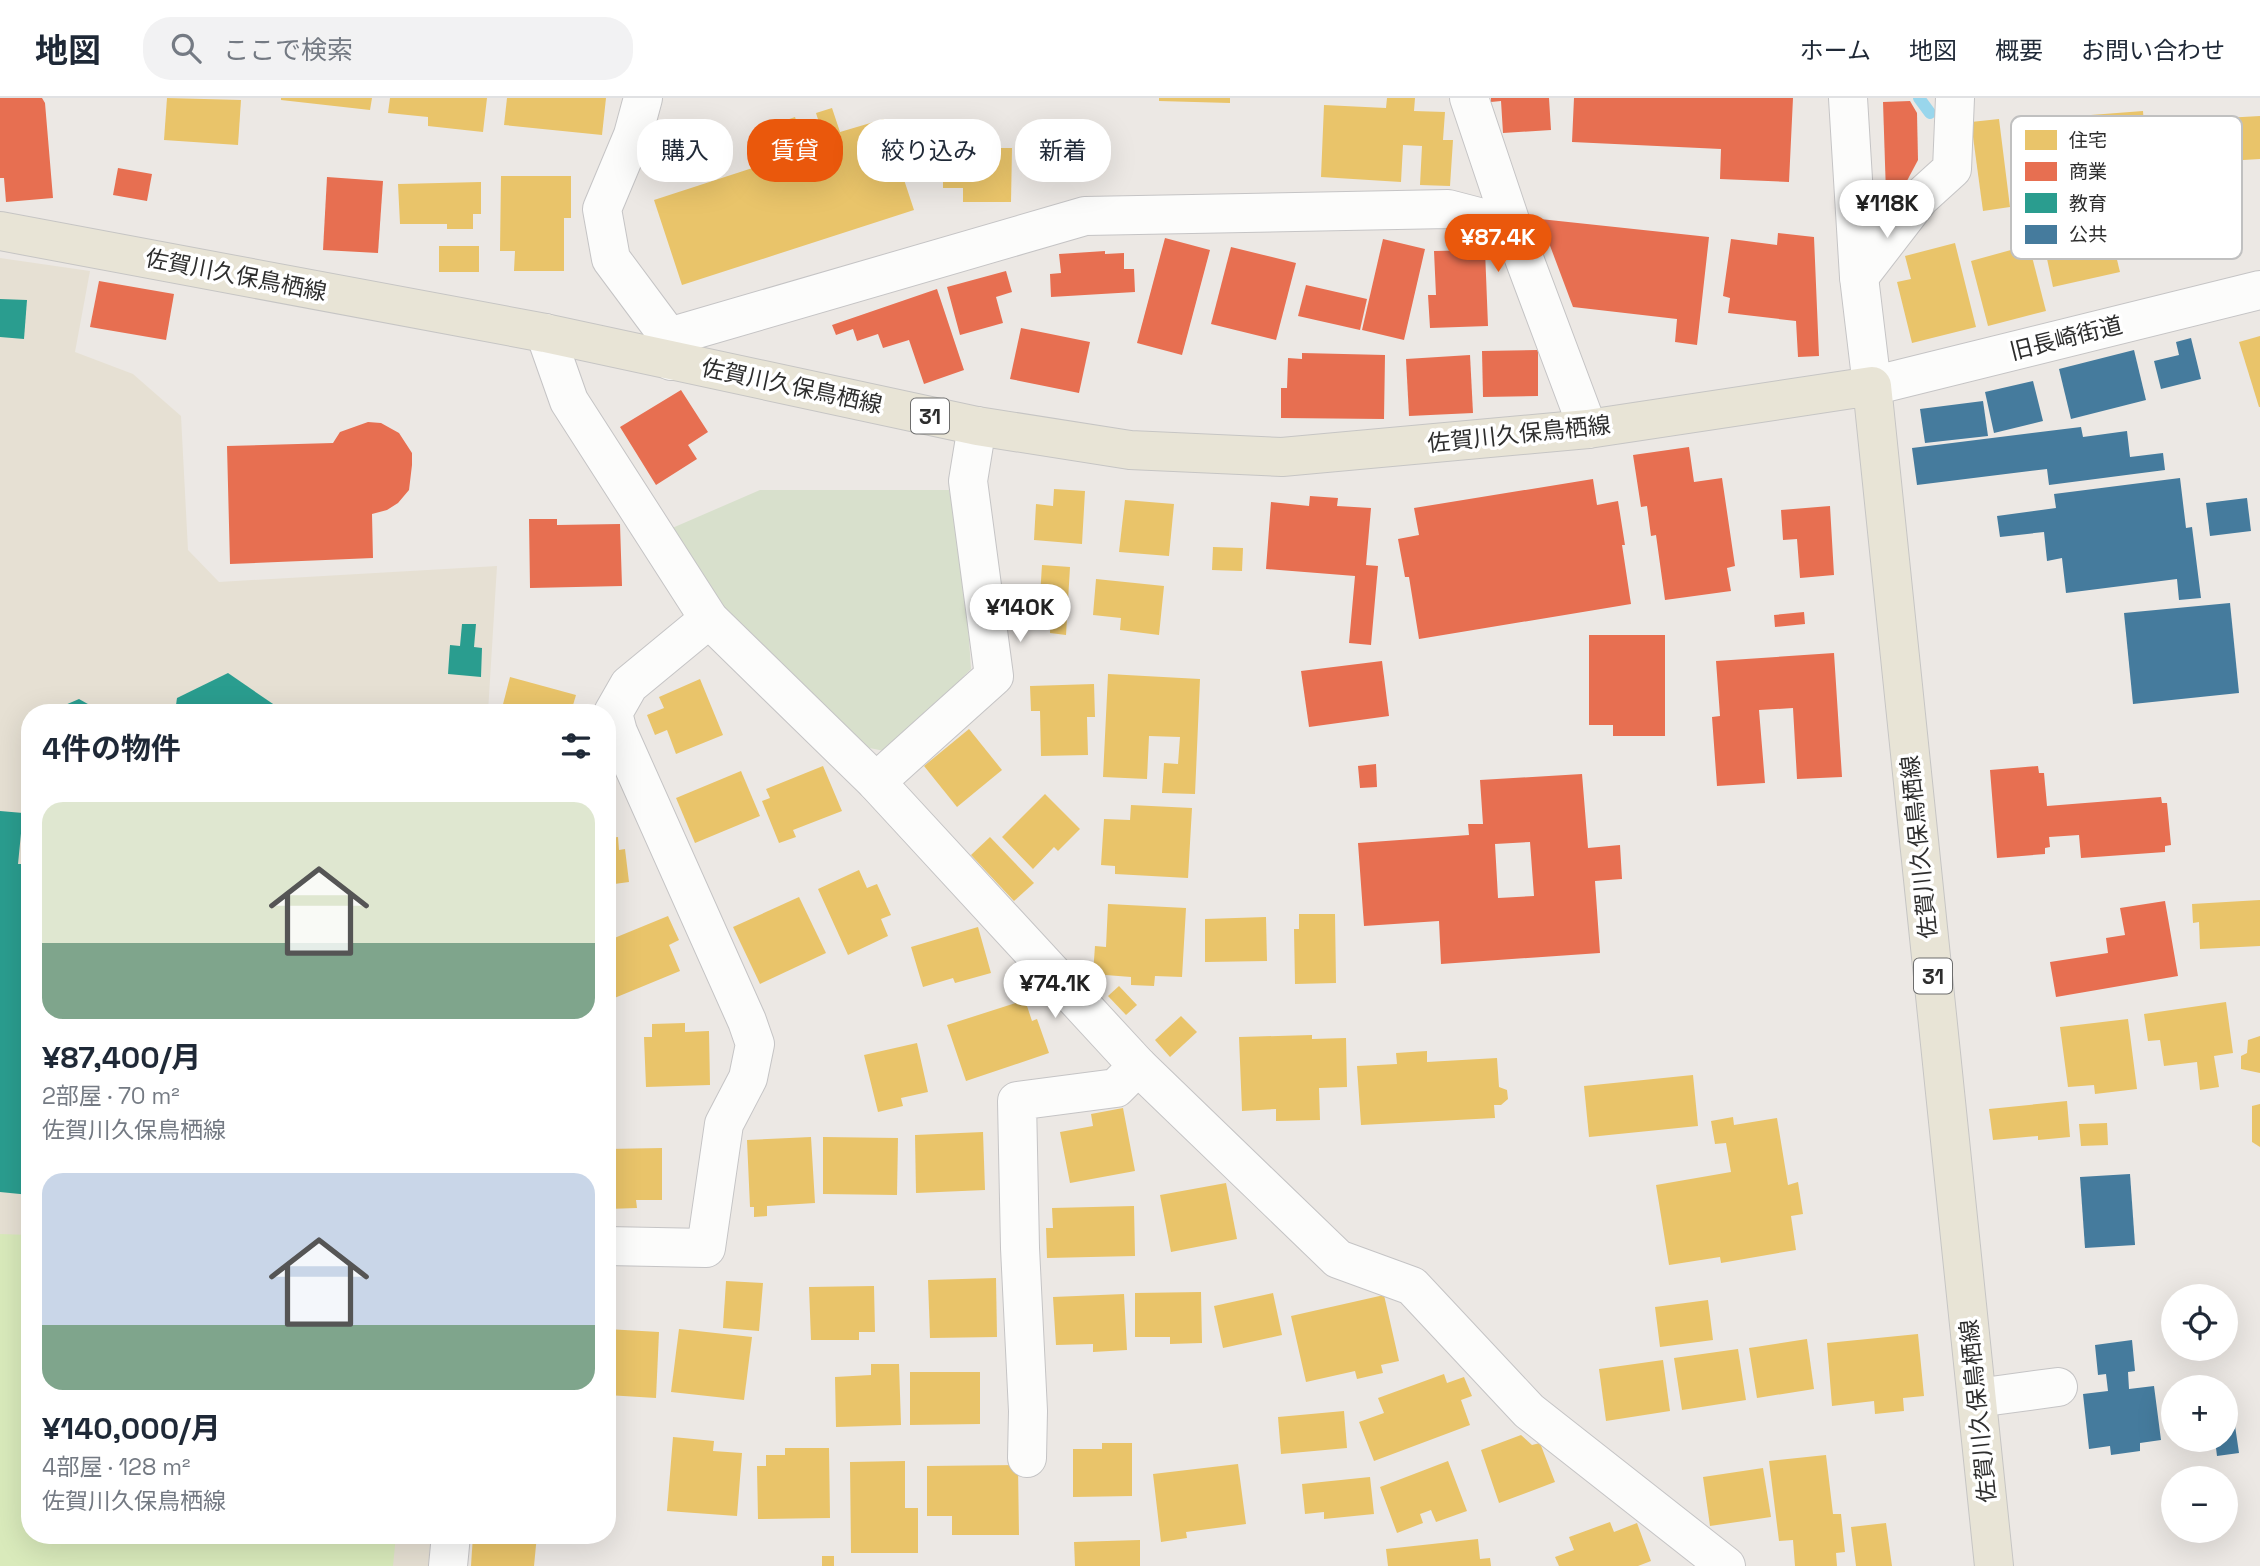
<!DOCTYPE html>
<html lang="ja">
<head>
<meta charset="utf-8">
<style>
	body { margin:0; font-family:"Space Grotesk","Noto Sans JP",sans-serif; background:#f2f2f3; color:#1f2937; height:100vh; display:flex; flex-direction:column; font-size:26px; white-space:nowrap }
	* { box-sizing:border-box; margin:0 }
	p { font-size:23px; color:#747a83 }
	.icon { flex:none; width:38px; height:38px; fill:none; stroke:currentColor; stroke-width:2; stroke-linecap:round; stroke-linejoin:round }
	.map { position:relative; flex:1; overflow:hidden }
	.sheet { position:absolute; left:21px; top:606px; width:595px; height:840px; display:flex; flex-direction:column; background:#fff; border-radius:28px; box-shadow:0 7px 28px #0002 }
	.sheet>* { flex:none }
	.top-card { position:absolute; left:637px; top:21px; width:665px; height:63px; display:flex; gap:14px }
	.fabs { position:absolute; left:2161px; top:1186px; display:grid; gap:14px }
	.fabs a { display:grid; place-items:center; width:77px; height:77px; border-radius:50%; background:#fff; box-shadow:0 7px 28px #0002; font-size:35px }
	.price { position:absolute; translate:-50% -60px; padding:0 16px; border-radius:24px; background:#fff; color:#222; font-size:23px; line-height:46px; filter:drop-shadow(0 2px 4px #0008) }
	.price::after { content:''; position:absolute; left:50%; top:42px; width:21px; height:16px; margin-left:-10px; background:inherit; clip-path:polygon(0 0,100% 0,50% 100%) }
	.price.on { background:#ea580c; color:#fff }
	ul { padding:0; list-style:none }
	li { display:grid; align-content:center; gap:14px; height:371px; padding:0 21px }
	li span { display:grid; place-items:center; height:217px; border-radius:21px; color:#555 }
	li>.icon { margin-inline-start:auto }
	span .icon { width:126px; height:126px; fill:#fffc; stroke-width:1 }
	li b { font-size:30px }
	h2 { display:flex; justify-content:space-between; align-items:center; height:84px; padding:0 21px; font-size:30px }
	.chip { padding:0 24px; border-radius:28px; background:#fff; box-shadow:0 7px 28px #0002; font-size:24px; line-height:63px }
	.chip.on { background:#ea580c; color:#fff }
	header { display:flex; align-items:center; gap:42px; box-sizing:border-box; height:98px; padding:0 35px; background:#fff; border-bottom:2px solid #e0e1e3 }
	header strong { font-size:33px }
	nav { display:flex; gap:38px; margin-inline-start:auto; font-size:24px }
	.search { width:490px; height:63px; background:#f2f2f3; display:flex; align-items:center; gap:18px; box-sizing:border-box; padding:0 24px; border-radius:28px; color:#747a83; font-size:26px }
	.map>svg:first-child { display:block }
	.education { fill:#e6e0d3 }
	.cemetery { fill:#d8e0cc }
	.pitch { fill:#d9eabb }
	.homes { fill:#e9c46a }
	.shops { fill:#e76f51; fill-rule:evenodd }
	.schools { fill:#2a9d8f }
	.public { fill:#457b9d }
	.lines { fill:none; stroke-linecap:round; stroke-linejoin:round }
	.stream { stroke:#99d6ec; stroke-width:12 }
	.minor-casing { stroke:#c5c4c5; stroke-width:40 }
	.major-casing { stroke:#c6c5c4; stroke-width:40 }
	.minor { stroke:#fcfcfb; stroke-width:38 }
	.major { stroke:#e8e4d6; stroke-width:38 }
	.labels { text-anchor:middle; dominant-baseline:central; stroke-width:7; stroke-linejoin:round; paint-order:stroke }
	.shield { fill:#fff; stroke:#6d6d6d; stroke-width:2 }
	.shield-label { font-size:21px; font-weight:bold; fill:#2e2e2e }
	.street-label { font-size:23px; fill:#2e2e2e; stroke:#fff }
	.key { fill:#fff; stroke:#c0c0c0; stroke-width:2 }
	.key-label { font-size:19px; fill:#2e2e2e }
</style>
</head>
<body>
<header>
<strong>地図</strong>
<div class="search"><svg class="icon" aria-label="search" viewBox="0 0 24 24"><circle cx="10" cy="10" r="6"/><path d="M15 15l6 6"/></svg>ここで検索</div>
<nav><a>ホーム</a><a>地図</a><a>概要</a><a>お問い合わせ</a></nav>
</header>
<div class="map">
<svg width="2260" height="1468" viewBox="0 0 2260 1468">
	<rect width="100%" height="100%" fill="#ece8e4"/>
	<polygon class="education" points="0,160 90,173 75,254 133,276 181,318 188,452 219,484 497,468 488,614 30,614 30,1437 431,1437 428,1468 0,1468"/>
	<polygon class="cemetery" points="760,392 949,392 963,453 971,571 889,654 855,647 707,493 670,431"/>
	<polygon class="pitch" points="0,1136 30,1137 30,1437 396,1437 393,1468 0,1468"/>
	<g class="homes">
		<polygon points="167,0 241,2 238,47 164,42"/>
		<polygon points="281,0 372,0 370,12 281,2"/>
		<polygon points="390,0 487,0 483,34 428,28 428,19 388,15"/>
		<polygon points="507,0 606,0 602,37 504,27"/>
		<polygon points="1159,0 1230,0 1230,5 1159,3"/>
		<polygon points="1387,0 1415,0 1414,13 1445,14 1443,42 1453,42 1450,88 1420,87 1422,48 1403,47 1401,84 1321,79 1324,7 1386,10"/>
		<polygon points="832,10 840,34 884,21 914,112 682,187 654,102 786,59 775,26 795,19 803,43 823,37 816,15"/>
		<polygon points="2143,13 2146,57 2056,63 2058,90 2031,92 2026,22"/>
		<polygon points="2260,18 2260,61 2210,64 2207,21"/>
		<polygon points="1999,21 2010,109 1983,113 1971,24"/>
		<polygon points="954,50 1012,50 1011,104 963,104 963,90 943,90 943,58 954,58"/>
		<polygon points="501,78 571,78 571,120 564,120 564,173 514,173 515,153 500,153"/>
		<polygon points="481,84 481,116 473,116 473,131 447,131 447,126 400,126 398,86"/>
		<polygon points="2109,129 2120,174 2053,189 2043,142"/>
		<polygon points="1955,145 1976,229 1912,245 1897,184 1911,181 1905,158"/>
		<polygon points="2029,147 2046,213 1988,228 1971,163"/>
		<rect x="439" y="148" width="40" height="26"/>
		<polygon points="2260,238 2260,309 2259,309 2239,244"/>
		<polygon points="1054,391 1085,393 1082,446 1034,442 1036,406 1053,408"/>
		<polygon points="1125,402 1174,406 1169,458 1119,454"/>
		<polygon points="1213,449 1243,450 1242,473 1212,472"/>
		<polygon points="1042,467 1070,469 1066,537 1050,535 1051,515 1039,514"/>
		<polygon points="1096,481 1164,488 1159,537 1120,532 1121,520 1093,517"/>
		<polygon points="1108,576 1200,581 1195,696 1162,695 1164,665 1178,666 1180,639 1149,638 1147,681 1103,679"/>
		<polygon points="510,579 576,597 571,614 501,614"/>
		<polygon points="700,581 723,637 676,656 667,632 655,637 647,617 664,610 659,599"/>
		<polygon points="1094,586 1095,619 1087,619 1088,657 1041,658 1040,613 1031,613 1030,588"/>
		<polygon points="969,631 1002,672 957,709 924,668"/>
		<polygon points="823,668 842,713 793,732 796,739 779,745 762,703 770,700 766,691"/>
		<polygon points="741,673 760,718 695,745 676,700"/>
		<polygon points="1045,696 1080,731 1058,753 1054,749 1033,771 1002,739"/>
		<polygon points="1131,707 1192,710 1188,780 1115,776 1115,768 1101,767 1104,721 1130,722"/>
		<polygon points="618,739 619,752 625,751 629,784 607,787 607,740"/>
		<polygon points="990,739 1034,785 1014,803 971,757"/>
		<polygon points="859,772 867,790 877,786 891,817 881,821 888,838 848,857 818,791"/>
		<polygon points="799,799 826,855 760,886 733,829"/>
		<polygon points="2260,802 2260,848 2200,851 2199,824 2193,825 2192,806"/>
		<polygon points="1108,806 1186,810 1182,879 1155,878 1154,888 1131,887 1131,879 1093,876 1095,848 1106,849"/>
		<polygon points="1299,816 1335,816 1336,885 1295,886 1294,831 1299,831"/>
		<polygon points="668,818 679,842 669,847 680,873 612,901 607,890 607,843"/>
		<polygon points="1266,819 1267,863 1205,864 1205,821"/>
		<polygon points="978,829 991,875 955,885 953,880 923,889 911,849"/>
		<polygon points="1119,888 1137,907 1126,917 1108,898"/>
		<polygon points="1025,902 1032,923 1037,921 1049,955 966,983 947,927"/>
		<polygon points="2226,904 2233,955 2214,958 2219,989 2200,992 2197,964 2164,968 2160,942 2148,943 2144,916"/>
		<polygon points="1181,918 1197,934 1170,959 1155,942"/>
		<polygon points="2128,921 2137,991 2095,996 2094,987 2068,989 2060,929"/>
		<polygon points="685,925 685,934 709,933 710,987 646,989 644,939 652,939 652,926"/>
		<polygon points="1312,937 1312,941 1346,940 1347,989 1319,990 1320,1022 1276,1023 1276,1011 1242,1013 1239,939"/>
		<polygon points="2260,938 2260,975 2241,971 2241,958 2247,955 2248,942"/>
		<polygon points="917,945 928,994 901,1000 903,1008 878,1014 864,957"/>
		<polygon points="1427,953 1427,964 1497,960 1499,989 1507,992 1508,1001 1501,1007 1494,1007 1495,1020 1361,1027 1357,968 1397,966 1396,955"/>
		<polygon points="1693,977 1698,1028 1589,1039 1584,988"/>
		<polygon points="2067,1003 2070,1039 2038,1042 2038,1038 1993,1042 1989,1011"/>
		<polygon points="2260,1006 2260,1049 2252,1044 2252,1008"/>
		<polygon points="1123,1010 1135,1073 1070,1085 1060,1034 1093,1028 1091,1016"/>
		<polygon points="1733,1019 1734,1027 1777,1020 1788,1087 1798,1084 1803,1116 1791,1118 1796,1152 1721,1165 1720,1159 1669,1167 1656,1087 1731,1074 1726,1045 1715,1046 1711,1023"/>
		<polygon points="2107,1025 2108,1047 2081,1048 2079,1026"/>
		<polygon points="983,1034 985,1092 916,1095 915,1037"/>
		<polygon points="811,1039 815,1105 767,1108 767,1118 754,1119 754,1109 750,1109 747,1042"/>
		<polygon points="823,1039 898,1040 897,1097 823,1096"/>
		<polygon points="662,1050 662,1102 636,1102 637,1110 607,1111 607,1051"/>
		<polygon points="1226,1085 1237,1141 1171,1154 1160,1097"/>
		<polygon points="1134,1108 1135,1158 1047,1160 1046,1130 1053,1130 1052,1110"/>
		<polygon points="996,1180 997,1239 930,1240 928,1182"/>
		<polygon points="726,1183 763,1185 759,1233 723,1230"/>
		<polygon points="874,1188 875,1234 859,1234 859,1242 811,1242 809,1189"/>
		<polygon points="1201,1194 1202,1245 1170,1246 1170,1239 1135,1239 1135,1195"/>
		<polygon points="1273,1195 1282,1237 1223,1250 1214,1208"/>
		<polygon points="1124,1196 1127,1252 1093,1254 1093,1246 1056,1247 1053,1199"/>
		<polygon points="1384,1197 1399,1263 1381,1267 1383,1275 1357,1281 1355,1273 1306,1284 1291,1218"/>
		<polygon points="1708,1202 1713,1242 1660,1249 1655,1209"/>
		<polygon points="607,1231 659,1234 656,1300 607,1297"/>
		<polygon points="679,1231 752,1239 744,1302 671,1294"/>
		<polygon points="1918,1236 1924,1298 1903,1300 1904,1313 1875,1316 1874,1303 1832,1308 1827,1245"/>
		<polygon points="1807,1241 1814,1291 1757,1300 1749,1250"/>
		<polygon points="1738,1251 1746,1302 1682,1312 1674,1260"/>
		<polygon points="1663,1262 1670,1313 1606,1323 1599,1271"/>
		<polygon points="871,1266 899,1266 901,1327 836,1329 835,1279 871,1277"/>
		<polygon points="910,1274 980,1274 980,1326 910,1327"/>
		<polygon points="1444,1276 1447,1285 1464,1279 1472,1298 1461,1302 1470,1327 1374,1363 1359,1324 1384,1315 1378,1300"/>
		<polygon points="1344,1313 1347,1350 1281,1356 1278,1319"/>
		<polygon points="1521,1337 1532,1347 1540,1345 1555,1384 1499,1405 1481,1352"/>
		<polygon points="673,1339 714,1343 713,1353 742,1355 737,1418 667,1413"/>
		<polygon points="1102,1345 1132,1345 1132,1398 1073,1399 1073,1351 1102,1351"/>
		<polygon points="785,1350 829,1350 830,1420 758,1421 757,1368 766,1368 766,1357 785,1357"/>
		<polygon points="1826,1357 1833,1416 1841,1416 1845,1454 1836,1455 1837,1468 1795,1468 1793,1442 1779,1443 1769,1363"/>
		<polygon points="905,1363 905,1410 918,1410 918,1455 851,1455 850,1364"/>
		<polygon points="1448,1363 1467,1413 1436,1424 1431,1412 1420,1416 1423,1425 1397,1435 1380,1389"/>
		<polygon points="1238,1366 1246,1426 1186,1434 1187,1440 1161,1444 1153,1376"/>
		<polygon points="1018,1367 1019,1437 952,1437 952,1418 927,1418 927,1368"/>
		<polygon points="1763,1370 1771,1419 1710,1428 1703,1379"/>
		<polygon points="1370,1379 1374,1416 1324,1421 1324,1414 1305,1416 1302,1386"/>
		<polygon points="1610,1424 1614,1434 1637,1425 1651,1463 1638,1468 1559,1468 1555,1459 1574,1452 1569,1439"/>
		<polygon points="1886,1425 1892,1468 1856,1468 1851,1429"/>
		<polygon points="473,1437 537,1437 534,1468 471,1468"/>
		<polygon points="1478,1441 1480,1461 1490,1460 1491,1468 1388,1468 1386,1451"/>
		<polygon points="1140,1442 1140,1468 1075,1468 1074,1444"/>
		<rect x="822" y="1458" width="12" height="10"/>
	</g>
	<g class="shops">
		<polygon points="0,0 42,0 45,5 53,100 6,104 4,80 0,80"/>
		<polygon points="1491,0 1549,0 1551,32 1503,35 1501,3 1491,4"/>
		<polygon points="1574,0 1793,0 1789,84 1720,81 1721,51 1572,44"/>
		<polygon points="1910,3 1917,15 1918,62 1900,96 1886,96 1883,4"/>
		<polygon points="118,70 152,76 147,103 113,97"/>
		<polygon points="327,79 383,83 378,155 323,152"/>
		<polygon points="1540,121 1709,139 1697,247 1675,244 1677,221 1573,209"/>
		<polygon points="1778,135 1814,139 1819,258 1798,259 1796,223 1728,215 1730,200 1723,198 1731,141 1777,147"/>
		<polygon points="1165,140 1210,152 1182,257 1137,245"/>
		<polygon points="1383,141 1425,151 1404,242 1362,232"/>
		<polygon points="1231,149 1296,165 1276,242 1211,226"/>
		<polygon points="1485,152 1488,228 1430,230 1428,197 1436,197 1434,153"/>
		<polygon points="1105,153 1105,156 1124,155 1124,171 1134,171 1135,194 1051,199 1050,176 1061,175 1059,156"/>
		<polygon points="1006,173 1012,194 996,199 1003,225 960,237 947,189"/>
		<polygon points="99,183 174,196 166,242 90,229"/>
		<polygon points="1306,187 1367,201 1360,232 1298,218"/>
		<polygon points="937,191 964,272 924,286 909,242 883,250 878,236 857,243 853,231 836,237 832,227"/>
		<polygon points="1021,230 1090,244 1079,295 1010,281"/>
		<polygon points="1538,252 1538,298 1483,299 1482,253"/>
		<polygon points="1302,255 1385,257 1384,321 1281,320 1281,290 1287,290 1288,260 1302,261"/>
		<polygon points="1470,257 1473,315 1409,318 1406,261"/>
		<polygon points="681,292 708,334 688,347 697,361 656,387 620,329"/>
		<polygon points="368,324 381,325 399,335 412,355 412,367 409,392 398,405 387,412 372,416 373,460 230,466 227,348 333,345 340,334"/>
		<polygon points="1689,349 1694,384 1722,380 1735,468 1727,470 1731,493 1665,502 1656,437 1651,438 1647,408 1641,409 1633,357"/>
		<polygon points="1593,381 1597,407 1618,403 1625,447 1622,447 1631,506 1419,541 1409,479 1405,479 1398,441 1419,437 1414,410"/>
		<polygon points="1310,398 1338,400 1337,408 1371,410 1366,467 1378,468 1371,547 1349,545 1355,478 1266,471 1271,404 1309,408"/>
		<polygon points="1830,408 1834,477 1800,480 1797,441 1783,442 1781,412"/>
		<polygon points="529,421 557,421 557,427 620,426 622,488 530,490"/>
		<polygon points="1804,514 1805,526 1775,529 1774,517"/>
		<polygon points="1589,537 1665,537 1665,638 1613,638 1613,627 1589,627"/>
		<polygon points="1834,555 1842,679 1797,681 1793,610 1759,612 1765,685 1717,688 1712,619 1720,618 1716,563"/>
		<polygon points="1382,563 1389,618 1309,629 1301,573"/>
		<polygon points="1376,666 1377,689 1360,690 1358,668"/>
		<polygon points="2038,668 2039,675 2044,675 2047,708 2161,699 2162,705 2167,705 2171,747 2165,748 2165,754 2081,760 2079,737 2049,739 2050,749 2045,750 2045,756 1997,760 1990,672"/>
		<path d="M1582 676 1588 750 1620 747 1622 781 1595 783 1600 855 1441 866 1439 823 1364 828 1358 745 1469 737 1468 726H1483L1480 682ZM1530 744 1534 798 1498 800 1495 746Z"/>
		<polygon points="2165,803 2178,878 2056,899 2050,864 2108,855 2106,840 2125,837 2120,810"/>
	</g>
	<g class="schools">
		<polygon points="0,201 27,202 24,241 0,239"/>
		<polygon points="462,526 476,526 474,549 482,550 481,579 448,576 450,547 460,548"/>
		<polygon points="228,575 276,608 276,614 175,614 177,600"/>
		<polygon points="79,601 102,614 49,614"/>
		<polygon points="0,713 23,715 18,766 30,766 30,1097 0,1094"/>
	</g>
	<g class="public">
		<polygon points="2191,240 2201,281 2161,291 2154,263 2179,257 2176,244"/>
		<polygon points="2134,252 2146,302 2071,321 2059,271"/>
		<polygon points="2033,283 2043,323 1994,335 1985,294"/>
		<polygon points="1983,303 1988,338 1925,345 1920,311"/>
		<polygon points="2081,329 2083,339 2127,333 2130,359 2163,355 2165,372 2049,387 2047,371 1917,387 1912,350"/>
		<polygon points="2180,380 2186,430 2192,429 2201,500 2179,502 2177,481 2066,495 2062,460 2047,463 2044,434 2000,439 1997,418 2056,410 2054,396"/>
		<polygon points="2247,400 2251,433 2210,438 2206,405"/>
		<polygon points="2230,505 2239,595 2133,606 2124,515"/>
		<polygon points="2130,1076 2135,1147 2085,1150 2080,1079"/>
		<polygon points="2132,1242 2135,1273 2128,1274 2129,1291 2154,1288 2161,1342 2140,1345 2140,1353 2111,1357 2110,1348 2089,1351 2083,1296 2108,1293 2106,1276 2098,1277 2095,1247"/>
		<polygon points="2226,1300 2231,1300 2239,1355 2217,1358 2215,1342 2226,1342"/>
	</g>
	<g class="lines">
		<polyline class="stream" points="1919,0 1930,15"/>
		<defs>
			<g id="minor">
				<polyline points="643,0 633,37 602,111 611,161 669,239 671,263"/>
				<polyline points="1469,0 1513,131 1588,331"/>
				<polyline points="1848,0 1859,179 1872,288 2260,192"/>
				<polyline points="1859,179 1920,100 1952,71 1955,0"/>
				<polyline points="545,235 569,303 709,521 876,684 1138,968 1338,1161 1412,1188 1529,1313 1726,1468"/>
				<polyline points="669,239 1085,118 1448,111 1494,123 1513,131"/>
				<polyline points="876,684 994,578 968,383 977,328"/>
				<polyline points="607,1148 706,1150 724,1026 748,980 755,946 747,923 618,634 613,615 629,587 709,521"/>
				<polyline points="1977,1300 2058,1289"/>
				<polyline points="1027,1360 1028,1313 1020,1150 1017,1003 1116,990 1138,968"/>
				<polyline points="448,1468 451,1437"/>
			</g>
			<polyline id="major" points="0,133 545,235 977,328 1130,352 1282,359 1588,331 1872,288 1994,1468"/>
		</defs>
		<use href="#minor" class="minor-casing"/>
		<use href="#major" class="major-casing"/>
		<use href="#minor" class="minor"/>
		<use href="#major" class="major"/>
	</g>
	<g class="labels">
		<g class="shield">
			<rect x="911" y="300.5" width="38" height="35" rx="5"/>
			<rect x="1914" y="860.5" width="38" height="35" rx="5"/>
		</g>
		<g class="shield-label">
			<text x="930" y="318">31</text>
			<text x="1933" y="878">31</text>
		</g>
		<g class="street-label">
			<text transform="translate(236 177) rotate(11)">佐賀川久保鳥栖線</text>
			<text transform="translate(2066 240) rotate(-14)">旧長崎街道</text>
			<text transform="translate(792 288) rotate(12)">佐賀川久保鳥栖線</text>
			<text transform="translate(1519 336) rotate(-6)">佐賀川久保鳥栖線</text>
			<text transform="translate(1919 749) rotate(-96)">佐賀川久保鳥栖線</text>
			<text transform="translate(1978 1313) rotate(-96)">佐賀川久保鳥栖線</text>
		</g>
	</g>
	<rect x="2011" y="18" width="231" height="143" rx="10" class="key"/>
	<rect x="2025" y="32" width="32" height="20" fill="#e9c46a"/>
	<rect x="2025" y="64" width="32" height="19" fill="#e76f51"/>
	<rect x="2025" y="95" width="32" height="20" fill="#2a9d8f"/>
	<rect x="2025" y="127" width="32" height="19" fill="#457b9d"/>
	<g class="key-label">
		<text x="2069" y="49">住宅</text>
		<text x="2069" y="80">商業</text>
		<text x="2069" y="112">教育</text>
		<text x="2069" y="143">公共</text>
	</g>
</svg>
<div class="fabs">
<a><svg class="icon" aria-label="locate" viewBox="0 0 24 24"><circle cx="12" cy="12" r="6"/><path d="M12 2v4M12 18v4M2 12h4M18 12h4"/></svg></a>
<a>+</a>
<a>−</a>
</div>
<b class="price" style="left:1887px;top:142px">¥118K</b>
<b class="price on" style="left:1498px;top:176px">¥87.4K</b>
<b class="price" style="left:1020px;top:546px">¥140K</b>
<b class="price" style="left:1055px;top:922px">¥74.1K</b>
<div class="top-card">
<a class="chip">購入</a>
<a class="chip on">賃貸</a>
<a class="chip">絞り込み</a>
<a class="chip">新着</a>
</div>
<section class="sheet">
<h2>4件の物件<svg class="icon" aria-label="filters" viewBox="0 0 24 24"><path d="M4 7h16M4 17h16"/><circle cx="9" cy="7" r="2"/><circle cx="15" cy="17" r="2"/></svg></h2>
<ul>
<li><span style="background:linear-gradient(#dfe7d0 65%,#7fa58c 0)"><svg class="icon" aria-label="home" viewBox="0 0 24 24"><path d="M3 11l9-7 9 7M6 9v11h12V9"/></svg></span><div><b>¥87,400/月</b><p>2部屋 · 70 m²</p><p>佐賀川久保鳥栖線</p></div></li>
<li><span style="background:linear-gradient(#c9d6e8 70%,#7fa58c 0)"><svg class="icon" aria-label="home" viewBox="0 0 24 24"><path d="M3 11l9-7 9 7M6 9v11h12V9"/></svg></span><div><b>¥140,000/月</b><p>4部屋 · 128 m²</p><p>佐賀川久保鳥栖線</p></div></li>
</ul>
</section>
</div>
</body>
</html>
